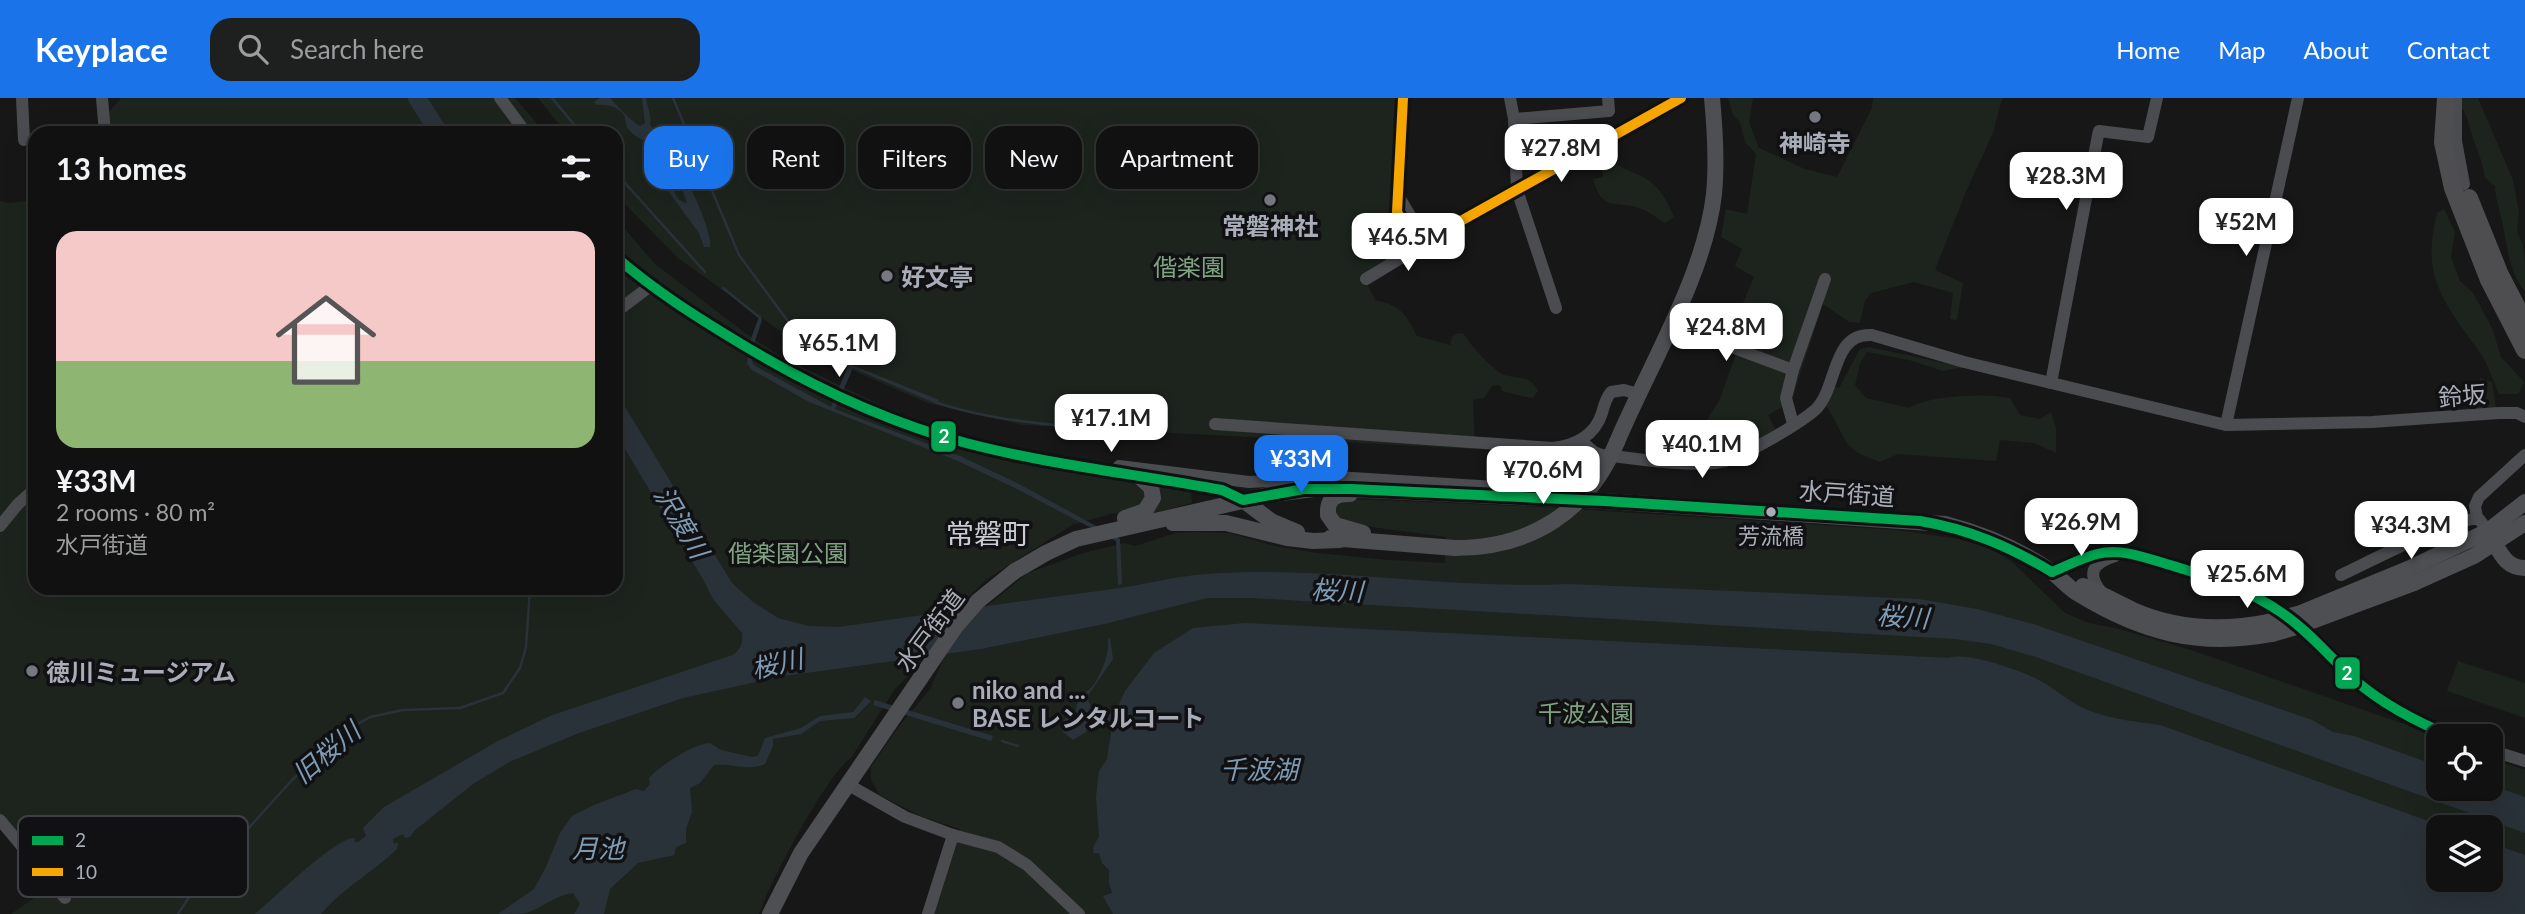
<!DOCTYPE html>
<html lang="en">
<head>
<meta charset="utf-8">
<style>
	body { margin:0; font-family:Lato,"Noto Sans JP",sans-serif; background:#1e1f1f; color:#f1f3f6; height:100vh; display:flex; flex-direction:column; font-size:26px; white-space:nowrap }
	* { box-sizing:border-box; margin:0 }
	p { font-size:23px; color:#9c9d9f }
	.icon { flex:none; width:38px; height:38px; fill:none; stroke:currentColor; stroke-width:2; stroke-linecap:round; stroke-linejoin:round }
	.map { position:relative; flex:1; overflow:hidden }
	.drawer { position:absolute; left:28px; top:28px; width:595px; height:469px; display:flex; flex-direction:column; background:#111; border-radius:21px; box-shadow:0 7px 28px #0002,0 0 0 2px #303131 }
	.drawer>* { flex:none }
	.guide { position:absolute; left:644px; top:28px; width:665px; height:63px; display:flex; gap:14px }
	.tools { position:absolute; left:2426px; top:626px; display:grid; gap:14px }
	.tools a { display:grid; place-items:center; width:77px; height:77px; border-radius:14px; background:#111; box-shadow:0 7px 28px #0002,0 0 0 2px #303131; font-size:35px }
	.price { position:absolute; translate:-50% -60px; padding:0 16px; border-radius:14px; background:#fff; color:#222; font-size:23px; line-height:46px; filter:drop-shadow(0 2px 4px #0008) }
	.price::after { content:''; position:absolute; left:50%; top:42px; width:21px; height:16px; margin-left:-10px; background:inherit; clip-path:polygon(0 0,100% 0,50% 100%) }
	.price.active { background:#1a73e8; color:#fff }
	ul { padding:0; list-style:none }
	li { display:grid; align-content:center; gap:14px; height:371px; padding:0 28px }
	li+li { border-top:2px solid #303131 }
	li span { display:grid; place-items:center; height:217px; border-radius:21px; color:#555 }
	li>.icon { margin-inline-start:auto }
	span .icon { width:126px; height:126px; fill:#fffc; stroke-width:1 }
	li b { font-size:30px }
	h2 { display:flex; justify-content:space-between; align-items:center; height:84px; padding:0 28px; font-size:30px }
	.tag { padding:0 24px; border-radius:21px; background:#111; box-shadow:0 7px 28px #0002,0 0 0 2px #303131; font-size:24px; line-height:63px }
	.tag.active { background:#1a73e8; color:#fff }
	header { display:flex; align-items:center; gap:42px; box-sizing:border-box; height:98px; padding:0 35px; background:#1a73e8; color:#fff }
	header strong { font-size:33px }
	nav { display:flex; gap:38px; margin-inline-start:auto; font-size:24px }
	.search { width:490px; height:63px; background:#1e1f1f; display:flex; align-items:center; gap:18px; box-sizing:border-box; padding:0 24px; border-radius:21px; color:#9c9d9f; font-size:26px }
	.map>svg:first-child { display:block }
	.green { fill:#1d241e; fill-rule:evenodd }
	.water { fill:#2a3239; fill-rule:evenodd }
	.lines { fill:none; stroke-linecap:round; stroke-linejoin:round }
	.stream { stroke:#2a3239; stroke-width:2.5 }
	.river { stroke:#2a3239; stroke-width:18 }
	.minor { stroke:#4b4c50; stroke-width:12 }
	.major { stroke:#4d4f52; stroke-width:16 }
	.highway { stroke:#4e4e51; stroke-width:18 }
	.major-bridge { stroke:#4d4f52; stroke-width:16 }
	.bus-1-casing { stroke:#111113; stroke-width:16 }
	.bus-2-casing { stroke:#111113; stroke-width:16 }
	.bus-1 { stroke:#00a651; stroke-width:10 }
	.bus-2 { stroke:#f7a600; stroke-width:10 }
	.poi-dot { fill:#757880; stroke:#111113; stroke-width:2.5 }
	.bus-dot { fill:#a8adb8; stroke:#111113; stroke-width:2.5 }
	.labels { text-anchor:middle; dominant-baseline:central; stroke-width:7; stroke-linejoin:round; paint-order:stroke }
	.bus-label { font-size:22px; fill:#a8adb8; stroke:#111113 }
	.poi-label { font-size:24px; font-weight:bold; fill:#a8adb8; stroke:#111113; text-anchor:start }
	.park-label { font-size:24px; fill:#7fa381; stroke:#111113 }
	.street-label { font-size:24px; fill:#a8adb8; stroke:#111113 }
	.water-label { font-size:26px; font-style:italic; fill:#7f9bb3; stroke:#111113 }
	.quarter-label { font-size:28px; fill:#c9ccd4; stroke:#111113 }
	.key { fill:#111113; stroke:#3e4045; stroke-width:2 }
	.key-label { font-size:19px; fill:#a8adb8 }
	.line-badge { stroke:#111113; stroke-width:2.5 }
	.badge-label { font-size:19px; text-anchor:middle; font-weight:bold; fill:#fff }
</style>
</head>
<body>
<header>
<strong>Keyplace</strong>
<div class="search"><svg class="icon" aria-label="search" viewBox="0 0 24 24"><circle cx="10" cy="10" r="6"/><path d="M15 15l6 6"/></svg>Search here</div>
<nav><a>Home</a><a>Map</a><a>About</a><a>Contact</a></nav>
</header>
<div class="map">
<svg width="2525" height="816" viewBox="0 0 2525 816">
	<rect width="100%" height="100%" fill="#171717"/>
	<g class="green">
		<polygon points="121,0 515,0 545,35 111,35 109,14"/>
		<path d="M538 0H1399L1397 99 1423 144 1365 181 1375 202C1402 208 1405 215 1417 238L1450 247 1452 239 1458 235 1464 236C1468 245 1495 274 1504 277 1519 281 1530 277 1538 293L1533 300C1522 299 1512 295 1502 293L1500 287 1492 288 1484 300 1473 302 1475 351 1023 327 928 305 808 253 678 160 616 97V35H566Z"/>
		<polygon points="1728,0 1753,0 1749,24 1759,50 1805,71 1837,79 1872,10 1873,0 2004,0 2002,1 1993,35 1965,96 1935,172 1963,185 1957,222 1950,221 1953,195 1914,184 1871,195 1865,203 1860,225 1849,224 1823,206 1791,304 1768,317 1777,335 1734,360 1696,365 1690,348 1719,303 1740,245 1729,237 1754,179 1735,168 1742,151 1721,139 1726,111 1747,116 1756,56 1745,44 1740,24 1733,17"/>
		<path d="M2461 0H2478L2513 82 2519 114 2517 134 2523 146 2525 165V194C2506 169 2508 144 2500 115 2498 105 2495 98 2495 88L2485 80C2483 63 2476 51 2471 34 2468 23 2467 17 2460 7Z"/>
		<path d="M1600 61H1609C1620 70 1631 73 1643 79 1659 87 1668 104 1674 119L1665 125C1658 121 1652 116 1646 113 1620 99 1604 119 1593 81L1603 79Z"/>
		<path d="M35 102V490H616V120L654 165 745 235 781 259 897 315 1011 364 1191 394 1192 405 1138 419 1114 415 1072 427 987 481 961 506 914 572 895 591 851 660C828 674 769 786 759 816H11L41 795 35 777 0 726V103L9 105Z"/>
		<path d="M2444 111 2455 134 2451 159 2460 183 2473 195 2493 232 2501 259 2524 284 2518 296H2499C2494 285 2490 272 2484 261 2478 250 2469 240 2462 230 2433 188 2425 166 2437 115Z"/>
		<path d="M1869 249 1963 269 1943 273 1909 262 1867 254 1860 265 1855 287 1866 300 1909 310C1929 297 1986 295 2010 300L2020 317 2040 321 2051 314 2056 330V355L2034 345 2000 342 1996 363 1898 356 1880 364 1858 355 1848 347 1825 305 1832 288 1839 290 1860 251Z"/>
		<polygon points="2480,280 2492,284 2496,310 2468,312 2466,308 2479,296"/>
		<path d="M1349 401 1543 409 1897 432 1959 441 1991 451 2011 463 2065 515 2089 525 2119 531 2191 552 2407 627 2438 641V691H2490V660L2525 672V816H928L954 743 960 731 920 718 880 697 871 682V669L897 631 930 591 943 562 957 541 981 513 1028 475 1083 455 1125 445 1135 448 1176 435 1194 434 1229 435 1275 448 1317 455 1389 462 1445 465 1446 439 1343 425 1335 416 1337 407ZM2438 730H2490V782H2438Z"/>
		<polygon points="2458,563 2525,585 2525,620 2447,593"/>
	</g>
	<g class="water">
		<path d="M600 0H610C615 6 634 26 640 28L645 25 642 0H646C647 10 652 18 650 26L652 30 659 33 663 43 662 67C668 72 677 71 682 77 691 86 713 138 710 149H704L699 135 652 71 646 44C639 40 631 36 627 29 625 25 626 21 624 17 618 8 606 6 597 7L594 4ZM661 75 678 79 687 105C675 103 677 95 670 87 667 84 664 83 662 80Z"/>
		<polygon points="760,216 762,222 754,246 752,264 755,268 831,309 848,268 829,261 813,250 814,248 849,266 939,302 935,305 853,270 835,311 960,358 1019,386 1120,441 1122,486 1118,487 1116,443 1017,391 958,363 809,304 752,272 747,266 750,243"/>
		<path d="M616 294 732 485 753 504 778 520 808 528 839 529C930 516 1021 503 1113 491 1144 487 1175 478 1207 476 1327 467 1447 492 1567 486L1919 501 1977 511 2033 526 2312 622 2333 634 2354 638 2438 668V691H2490V687L2525 699V735L2036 559 1991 546 1955 541 1253 500H1207L1104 526 981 551 784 578 683 600 579 635 509 664 473 686 414 733 410 739 405 740 403 736 393 741 394 746 398 744 397 751C372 775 344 789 321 816H255C272 802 338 737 355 740L354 744H358L366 738 363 730 384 709 498 643 550 618 733 557C741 551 743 545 742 535L713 501 704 483 616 336Z"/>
		<path d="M1245 525 1949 560C1967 553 2021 573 2039 582 2056 591 2071 606 2090 613 2113 621 2136 624 2160 627L2448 730H2438V782H2490V745L2525 757V816H1113L1103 798 1112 795 1109 785V772L1102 765 1099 755H1094L1093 750 1099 738 1096 699 1099 673 1107 661 1112 628C1109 620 1097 616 1089 617L1086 634 1073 642 1063 634V623L1076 612C1078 593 1086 598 1095 585 1103 571 1109 557 1108 541L1110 540 1113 561 1087 599 1092 612 1114 617 1125 593 1154 555 1193 530Z"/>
		<path d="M865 599 871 603 854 620 820 623 801 636 773 641V648L765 666C747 673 733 665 714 667L700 685 690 690 692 714 686 731V745L676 749 674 757 638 765 610 791 604 816H574L580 806 573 795C555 797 544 809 526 815 518 816 507 816 498 816L534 791 546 769 560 735 572 718 594 707 636 691 644 693 650 686 649 680C661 667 693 646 710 645L721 652 752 659 758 658 765 640 801 630 820 618 853 614Z"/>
		<polygon points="875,602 993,638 991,643 873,607"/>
	</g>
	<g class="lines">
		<g class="stream">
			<polyline points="552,0 581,35"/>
			<polyline points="673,0 739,157 798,237"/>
			<polyline points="616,75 705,174"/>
			<polyline points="723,190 759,219"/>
			<polyline points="803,242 815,250"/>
			<path d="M935 304C993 324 1053 326 1113 333"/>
			<polyline points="1002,643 1018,648"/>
			<polyline points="178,816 197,787 292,682 342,635 370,619 403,612 460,610 503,595 520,570 526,549 530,490"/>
		</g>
		<polyline class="river" points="417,0 439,35"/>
		<g class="minor">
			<polyline points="22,0 24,42"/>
			<polyline points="102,0 105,35"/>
			<polyline points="500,0 526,35"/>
			<polyline points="1403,0 1399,99 1425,143"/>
			<polyline points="1510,0 1514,21 1517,92 1556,210"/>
			<polyline points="2456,0 2456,43 2464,86"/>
			<polyline points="1514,21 1609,13 1608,0"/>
			<path d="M616 159C654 194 694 218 738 244 785 272 833 299 884 319 991 361 1110 370 1222 392L1243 402"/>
			<polyline points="1366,181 1478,113 1681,0"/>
			<polyline points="616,214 649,189"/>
			<polyline points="1673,221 1734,250 1793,272"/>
			<polyline points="2051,285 2098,37 2099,33 2148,39 2157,0"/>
			<path d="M1215 326 1553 350C1574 348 1595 338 1602 315 1604 307 1606 300 1611 294L1624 292 1638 296"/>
			<polyline points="1793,326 1786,300 1793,272 1825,181"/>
			<polyline points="2226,327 2298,0"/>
			<path d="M1580 342 1594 354 1602 357C1633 360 1693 370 1721 364 1741 360 1799 326 1815 312 1838 291 1831 234 1872 237L1964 264 2226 327 2372 324 2499 315H2517L2525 319"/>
			<polyline points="1119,368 1249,384 1336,379 1495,389 1513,391 1525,396"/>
			<polyline points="2477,420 2475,408 2479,399 2525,357"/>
			<polyline points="0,428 18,406 35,391"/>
			<path d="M2052 474C2067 468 2081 460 2097 456 2121 449 2151 462 2175 469 2207 478 2240 488 2269 506 2303 526 2327 558 2357 584 2386 608 2418 625 2454 639"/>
			<path d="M2341 477C2367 465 2456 418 2479 421L2488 433"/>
			<path d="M2103 496C2087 477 2090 466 2115 458"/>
			<polyline points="2490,652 2525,663"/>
			<polyline points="847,686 905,719 953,737 998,749 1027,767 1079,816"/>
			<polyline points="0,722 65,800"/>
			<polyline points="928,816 953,737"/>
		</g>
		<g class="major">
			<path d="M1617 344C1649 268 1705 177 1714 96 1717 65 1715 31 1712 0"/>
			<path d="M1350 396C1334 396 1327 401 1328 417L1335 427 1363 435"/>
			<polyline points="1243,402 1271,423 1297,434"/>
			<polyline points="1125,420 1145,413 1153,400 1151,389 1139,378"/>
			<polyline points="1173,425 1226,425 1287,440 1313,443 1340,442"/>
			<path d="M2491 439C2500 454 2505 470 2525 470"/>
			<polyline points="1330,440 1455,450"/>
			<polyline points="2408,471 2488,433 2525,404"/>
			<polyline points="2414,485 2474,458 2525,425"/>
			<path d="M2083 488C2100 495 2116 504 2133 512 2176 531 2222 533 2268 524"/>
			<path d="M770 816 801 755 956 528 978 503 1015 473 1046 455 1076 441 1273 396 1322 390 1604 403 1945 426C1984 436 2019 451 2052 474 2061 481 2068 489 2077 495 2140 534 2198 550 2272 536"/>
		</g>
		<g class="highway">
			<polyline points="2446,0 2443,44 2453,90 2489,182 2525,252"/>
			<polyline points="2469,100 2500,177 2525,225"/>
		</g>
		<g class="major-bridge">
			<path d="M1455 450C1530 450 1588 414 1617 344"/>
			<polyline points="2268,524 2301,515 2408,471"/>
			<polyline points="2272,536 2296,529 2414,485"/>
		</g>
		<defs>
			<g id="bus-1">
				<path d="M616 159C655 193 698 220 743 247 813 289 886 324 966 345 1050 367 1137 376 1222 392L1243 402 1304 391H1351L1604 403 1920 423C1969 431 2010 449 2052 474"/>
				<path d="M2052 474C2067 468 2081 460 2097 456 2125 449 2153 463 2180 470 2215 481 2251 493 2282 515 2310 534 2331 561 2356 583 2385 608 2419 625 2453 639"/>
			</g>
			<polyline id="bus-2" points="1403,0 1397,114 1409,134 1425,143 1681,0"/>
		</defs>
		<use href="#bus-1" class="bus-1-casing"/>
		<use href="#bus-2" class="bus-2-casing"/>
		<use href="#bus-1" class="bus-1"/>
		<use href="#bus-2" class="bus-2"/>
	</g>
	<g class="poi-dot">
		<circle cx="1815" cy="19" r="7"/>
		<circle cx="1270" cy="102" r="7"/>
		<circle cx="887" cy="178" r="7"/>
		<circle cx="32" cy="573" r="7"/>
		<circle cx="958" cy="605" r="7"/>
	</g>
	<circle class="bus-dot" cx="1771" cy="414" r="6"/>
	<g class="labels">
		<g class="bus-label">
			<text x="1771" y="437">芳流橋</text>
		</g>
		<g class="poi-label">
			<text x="1815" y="44" text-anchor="middle">神崎寺</text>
			<text x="1270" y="127" text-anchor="middle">常磐神社</text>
			<text x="901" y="178">好文亭</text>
			<text x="46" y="573">徳川ミュージアム</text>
			<text x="972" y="591">niko and ...<tspan x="972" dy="28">BASE レンタルコート</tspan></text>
		</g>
		<g class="park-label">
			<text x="1189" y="168">偕楽園</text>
			<text x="788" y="454">偕楽園公園</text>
			<text x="1586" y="614">千波公園</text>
		</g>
		<g class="street-label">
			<text transform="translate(2462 297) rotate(-5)">鈴坂</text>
			<text transform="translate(1847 395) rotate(4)">水戸街道</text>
			<text transform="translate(929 532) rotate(-53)">水戸街道</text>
		</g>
		<g class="water-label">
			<text transform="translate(682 424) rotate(59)">沢渡川</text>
			<text transform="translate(1337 492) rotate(2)">桜川</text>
			<text transform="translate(1903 518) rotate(4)">桜川</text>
			<text transform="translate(777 565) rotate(-13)">桜川</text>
			<text transform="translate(326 654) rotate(-40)">旧桜川</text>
			<text x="1259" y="671">千波湖</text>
			<text x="598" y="750">月池</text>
		</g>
		<g class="quarter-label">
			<text x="988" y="435">常磐町</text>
		</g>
	</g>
	<rect x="18" y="718" width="230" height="81" rx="10" class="key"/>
	<rect x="32" y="738" width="31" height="9" fill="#00a651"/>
	<rect x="32" y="770" width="31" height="8" fill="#f7a600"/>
	<g class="key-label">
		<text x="75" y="749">2</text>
		<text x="75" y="781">10</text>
	</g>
	<g class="line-badge">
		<rect x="930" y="322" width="27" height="33" rx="7" fill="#00a651"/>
		<rect x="2334" y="558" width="27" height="34" rx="7" fill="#00a651"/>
	</g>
	<g class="badge-label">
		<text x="944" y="345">2</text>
		<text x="2347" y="582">2</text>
	</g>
</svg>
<div class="tools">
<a><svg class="icon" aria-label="locate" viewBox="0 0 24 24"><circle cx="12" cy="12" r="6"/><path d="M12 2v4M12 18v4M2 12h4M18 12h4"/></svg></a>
<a><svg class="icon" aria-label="layers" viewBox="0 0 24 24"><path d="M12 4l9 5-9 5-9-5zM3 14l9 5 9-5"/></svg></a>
</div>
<b class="price" style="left:1561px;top:86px">¥27.8M</b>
<b class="price" style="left:2066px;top:114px">¥28.3M</b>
<b class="price" style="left:2246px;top:160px">¥52M</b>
<b class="price" style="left:1408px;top:175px">¥46.5M</b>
<b class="price" style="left:1726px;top:265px">¥24.8M</b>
<b class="price" style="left:839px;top:281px">¥65.1M</b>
<b class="price" style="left:1111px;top:356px">¥17.1M</b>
<b class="price" style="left:1702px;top:382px">¥40.1M</b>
<b class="price active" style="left:1301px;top:397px">¥33M</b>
<b class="price" style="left:1543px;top:408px">¥70.6M</b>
<b class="price" style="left:2081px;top:460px">¥26.9M</b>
<b class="price" style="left:2411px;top:463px">¥34.3M</b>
<b class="price" style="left:2247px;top:512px">¥25.6M</b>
<div class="guide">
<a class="tag active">Buy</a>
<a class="tag">Rent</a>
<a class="tag">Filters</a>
<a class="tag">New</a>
<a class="tag">Apartment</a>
</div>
<section class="drawer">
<h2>13 homes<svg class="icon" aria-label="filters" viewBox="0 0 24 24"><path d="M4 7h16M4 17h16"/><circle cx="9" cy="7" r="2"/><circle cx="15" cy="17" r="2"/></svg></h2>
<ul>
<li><span style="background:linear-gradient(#f6c9c9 60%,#8fb573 0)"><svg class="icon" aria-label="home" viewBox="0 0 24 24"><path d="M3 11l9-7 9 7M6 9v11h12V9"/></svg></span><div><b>¥33M</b><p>2 rooms · 80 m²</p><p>水戸街道</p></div></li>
</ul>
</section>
</div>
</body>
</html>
